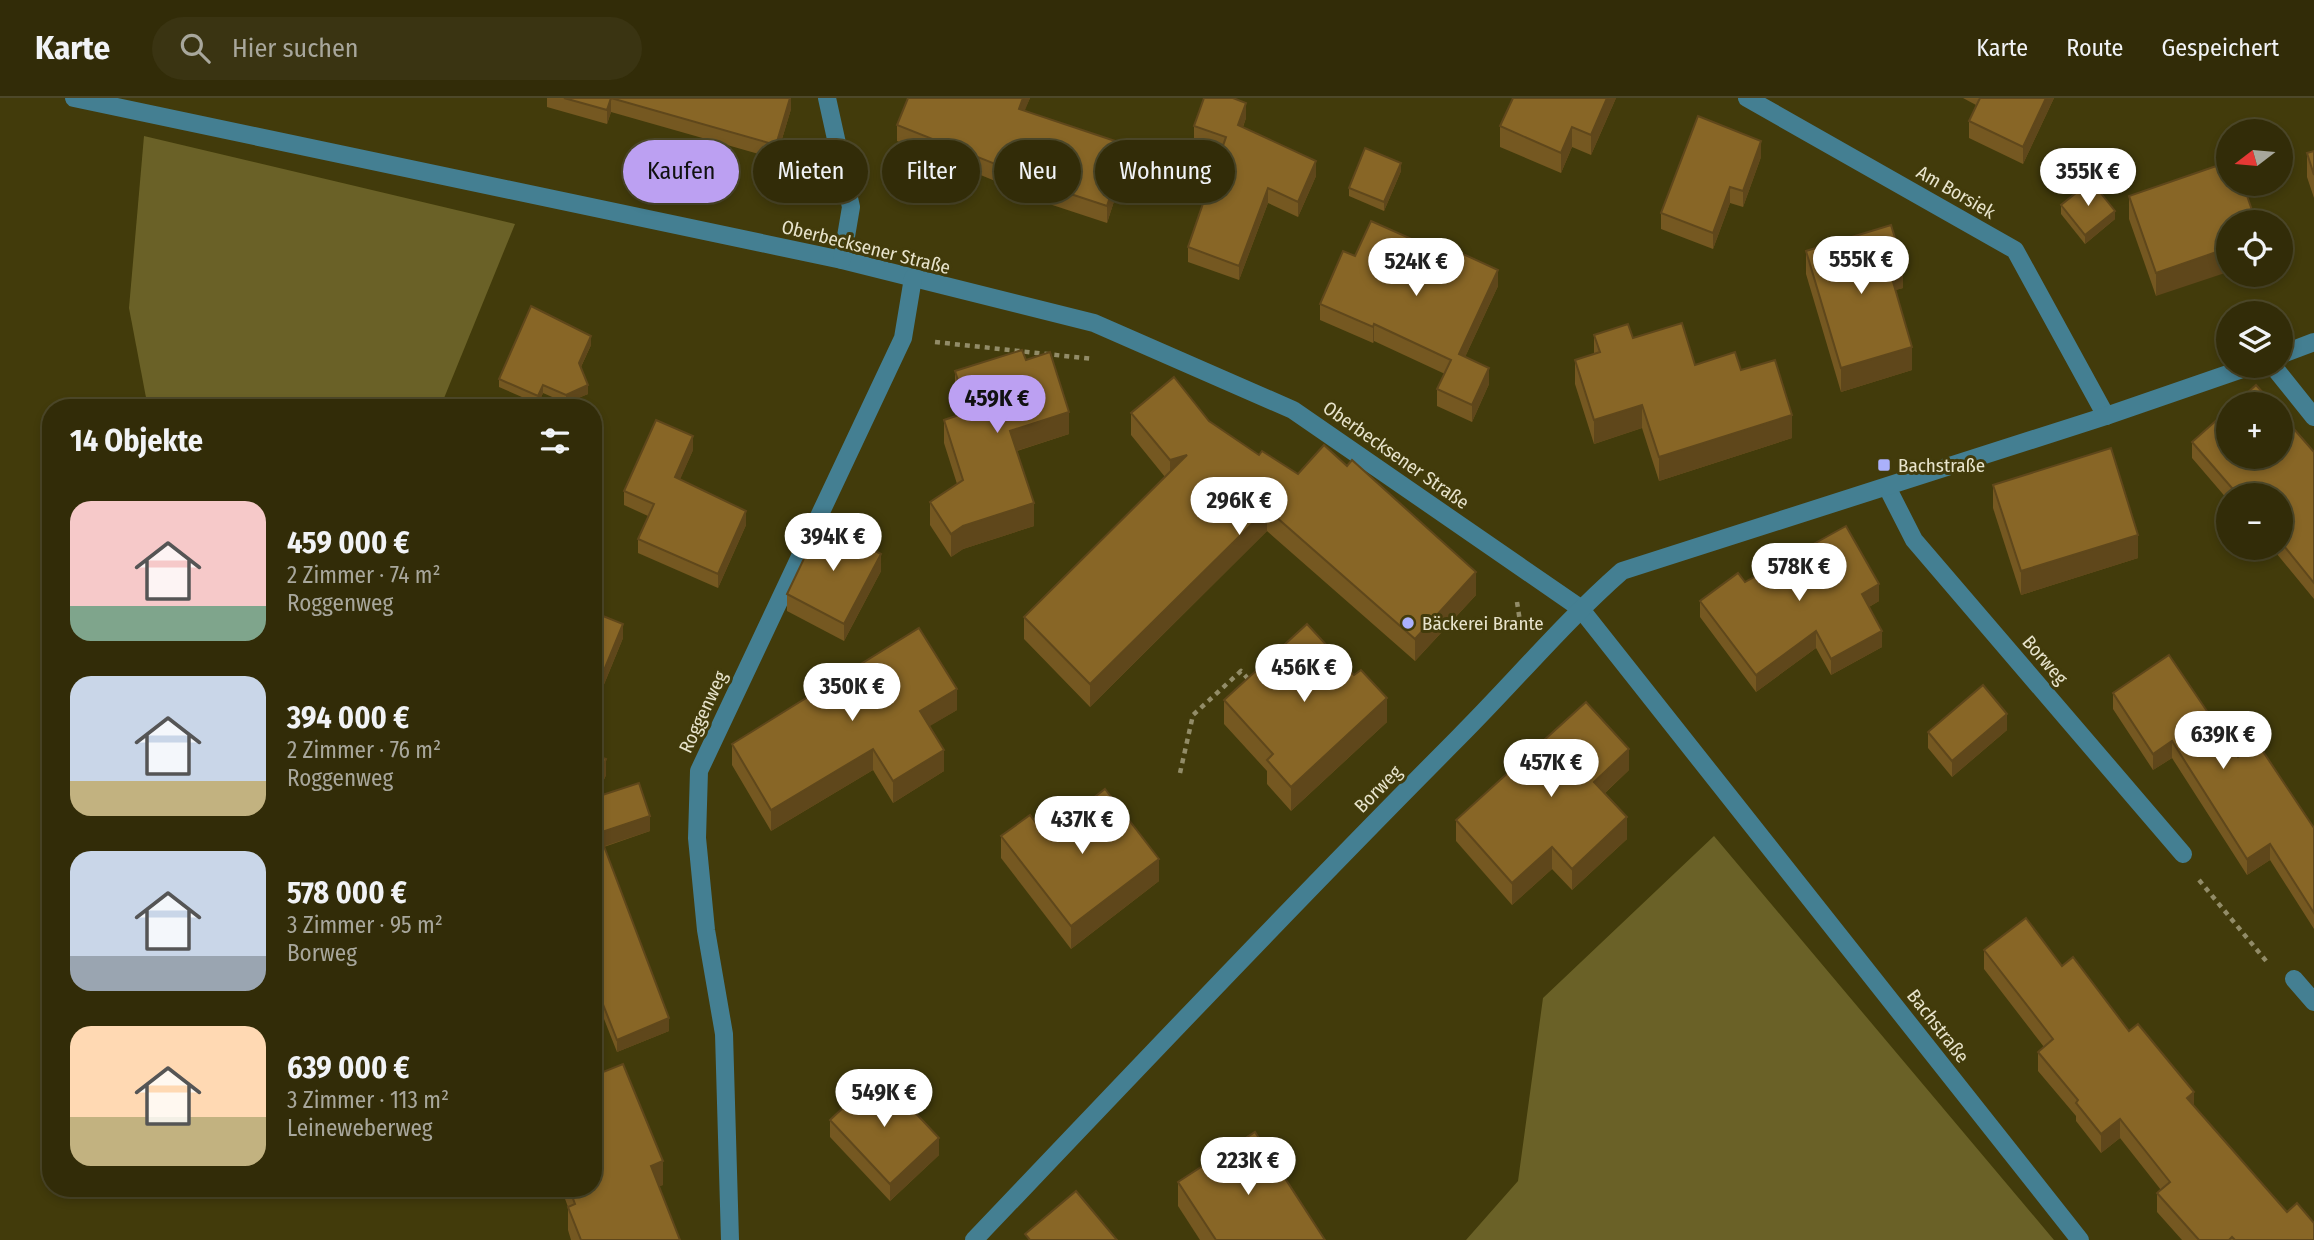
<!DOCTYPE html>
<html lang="de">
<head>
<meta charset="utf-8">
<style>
	body { margin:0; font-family:"Fira Sans Condensed",sans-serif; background:#3a3412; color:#f1f3f6; height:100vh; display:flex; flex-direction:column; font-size:26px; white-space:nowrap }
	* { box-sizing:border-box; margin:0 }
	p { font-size:23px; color:#a8a79c }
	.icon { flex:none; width:38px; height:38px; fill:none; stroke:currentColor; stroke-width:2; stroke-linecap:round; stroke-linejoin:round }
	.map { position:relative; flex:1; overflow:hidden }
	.panel { position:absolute; left:42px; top:301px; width:560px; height:798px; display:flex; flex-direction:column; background:#322c08; border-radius:28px; box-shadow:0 4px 10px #0003,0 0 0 2px #4d4829 }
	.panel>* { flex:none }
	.top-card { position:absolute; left:623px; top:42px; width:665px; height:63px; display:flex; gap:14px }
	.needle { width:46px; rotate:254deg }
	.tools { position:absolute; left:2216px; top:21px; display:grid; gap:14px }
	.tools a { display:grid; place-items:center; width:77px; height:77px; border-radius:50%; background:#322c08; box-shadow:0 4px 10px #0003,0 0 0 2px #4d4829; font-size:35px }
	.price { position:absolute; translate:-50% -60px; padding:0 16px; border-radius:24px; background:#fff; color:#222; font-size:23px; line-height:46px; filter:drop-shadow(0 2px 4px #0008) }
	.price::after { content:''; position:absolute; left:50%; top:42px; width:21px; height:16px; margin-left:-10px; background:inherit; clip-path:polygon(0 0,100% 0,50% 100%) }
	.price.on { background:#bca0f2; color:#111 }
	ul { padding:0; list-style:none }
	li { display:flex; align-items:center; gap:21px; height:175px; padding:0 28px }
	li span { display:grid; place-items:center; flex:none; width:196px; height:140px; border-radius:21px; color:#555 }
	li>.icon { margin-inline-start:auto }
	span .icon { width:84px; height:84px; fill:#fffc; stroke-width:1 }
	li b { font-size:30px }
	h2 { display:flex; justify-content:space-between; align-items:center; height:84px; padding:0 28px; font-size:30px }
	.pill { padding:0 24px; border-radius:32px; background:#322c08; box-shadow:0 4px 10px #0003,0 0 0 2px #4d4829; font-size:24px; line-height:63px }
	.pill.on { background:#bca0f2; color:#111 }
	header { display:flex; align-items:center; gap:42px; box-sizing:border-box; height:98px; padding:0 35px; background:#322c08; border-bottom:2px solid #4d4829 }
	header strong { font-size:33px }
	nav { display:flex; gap:38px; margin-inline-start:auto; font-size:24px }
	.search { width:490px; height:63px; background:#3a3412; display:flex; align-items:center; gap:18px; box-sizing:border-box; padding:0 24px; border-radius:38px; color:#a8a79c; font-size:26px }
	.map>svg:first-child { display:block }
	.green { fill:#6a6127 }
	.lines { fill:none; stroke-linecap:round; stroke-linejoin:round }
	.path { stroke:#928c68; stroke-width:4.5; stroke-dasharray:5 5; stroke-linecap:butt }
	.minor { stroke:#447f92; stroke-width:18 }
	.wall { fill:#755821 }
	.shaded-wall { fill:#5f471b }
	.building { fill:#886626; stroke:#5f471b; stroke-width:2 }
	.poi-dot { fill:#aab0fb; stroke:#423b0b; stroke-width:2.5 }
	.labels { text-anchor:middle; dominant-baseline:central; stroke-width:6; stroke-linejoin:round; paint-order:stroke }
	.street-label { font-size:19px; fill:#e8e4cc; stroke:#423b0b }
	.poi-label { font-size:19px; fill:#e8e4cc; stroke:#423b0b; text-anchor:start }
</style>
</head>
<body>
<header>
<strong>Karte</strong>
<div class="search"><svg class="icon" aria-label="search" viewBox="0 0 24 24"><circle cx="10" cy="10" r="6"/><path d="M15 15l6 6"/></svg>Hier suchen</div>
<nav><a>Karte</a><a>Route</a><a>Gespeichert</a></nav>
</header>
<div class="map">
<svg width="2314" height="1142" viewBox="0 0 2314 1142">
	<rect width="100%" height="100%" fill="#423b0b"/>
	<g class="green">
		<polygon points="144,38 515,126 440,310 148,310 129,210"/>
		<polygon points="1714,738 2054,1142 1466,1142 1518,1083 1543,900"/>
	</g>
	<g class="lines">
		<g class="path">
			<polyline points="935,244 1093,261"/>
			<polyline points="1517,504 1521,530"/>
			<polyline points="1180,675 1193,617 1241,573 1251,584"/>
			<polyline points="2199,782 2267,864"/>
		</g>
		<g class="minor">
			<polyline points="74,0 842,162 1094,225 1293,312 1580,510 2080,1142"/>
			<polyline points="827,0 851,109 842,162"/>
			<polyline points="1747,0 2015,152 2106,318"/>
			<polyline points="2280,257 2314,244"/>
			<polyline points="2273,268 2314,319"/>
			<polyline points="1887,389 1914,442 2183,756"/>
			<polyline points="2294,881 2314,904"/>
			<polyline points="730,1142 724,936 706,832 697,740 699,673 903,240 913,180"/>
			<path d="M974 1142C1135 973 1295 804 1459 639 1514 584 1564 524 1622 473L2106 318 2251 268"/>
		</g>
	</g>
	<g class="wall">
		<polygon points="547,0 791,0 791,11 776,61 611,14 607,26 547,9"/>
		<polygon points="1030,0 1024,13 1127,63 1107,125 1022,97 1022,94 897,43 897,27"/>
		<polygon points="1616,0 1591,57 1572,49 1561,75 1500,49 1500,28"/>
		<polygon points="1963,0 2054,0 2023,66 1969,40 1969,23 1976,7"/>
		<polygon points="1246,20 1243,29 1316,78 1298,119 1268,105 1239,182 1188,164 1188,149 1222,53 1194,42 1194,28"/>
		<polygon points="2314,53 2314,100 2307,79 2307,55"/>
		<polygon points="1761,59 1743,109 1730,105 1713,151 1661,131 1661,115"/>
		<polygon points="1401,73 1384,113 1349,98 1349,90"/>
		<polygon points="2129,98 2256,124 2156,198 2129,121"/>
		<polygon points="2061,107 2115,121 2085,146 2061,116"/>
		<polygon points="1806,153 1903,190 1895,192 1912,272 1841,294 1806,176"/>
		<polygon points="1355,158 1498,188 1465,259 1489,286 1472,324 1437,308 1437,291 1445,276 1374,243 1373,245 1320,222 1320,206"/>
		<polygon points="1594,237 1633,240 1695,267 1741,272 1792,340 1659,383 1642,330 1594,346 1575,286 1575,262 1594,256"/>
		<polygon points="591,247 581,269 588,296 566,305 543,295 538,306 499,289 499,281"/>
		<polygon points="1026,262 1069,336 1017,353 1034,428 963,451 951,459 930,427 930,404 957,386 944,345 944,322 961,316 955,296 955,273"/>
		<polygon points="1131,315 1209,323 1259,357 1476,497 1415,563 1267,433 1090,609 1024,541 1024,519 1165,379 1131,337"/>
		<polygon points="2192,344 2314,354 2314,501 2272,450 2280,450 2280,397 2228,397 2228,402 2192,360"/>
		<polygon points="693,352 680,381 746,427 718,490 638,455 638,441 648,418 624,407 624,393"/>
		<polygon points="1993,387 2138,460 2021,497 1993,410"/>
		<polygon points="881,473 844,543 787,513 787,496"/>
		<polygon points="1745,484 1879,503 1869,509 1882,549 1831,577 1816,550 1756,594 1700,519 1700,503"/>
		<polygon points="593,514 623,540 598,601 593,599"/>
		<polygon points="2113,595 2238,659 2314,730 2314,831 2270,762 2247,777 2172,660 2153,672 2113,611"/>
		<polygon points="1224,602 1387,624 1291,713 1267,686 1267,673 1224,626"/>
		<polygon points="957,612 929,628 944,673 893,705 873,672 771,733 732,667 732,646"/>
		<polygon points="2007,632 1952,679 1928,650 1928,634"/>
		<polygon points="593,656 606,677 596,700 650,733 604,749 669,933 617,954 593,893"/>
		<polygon points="1629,672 1605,695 1627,741 1572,792 1552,771 1512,807 1456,743 1456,722"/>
		<polygon points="1045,737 1159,783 1071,851 1001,760 1001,738"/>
		<polygon points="1984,852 2062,868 2129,933 2287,1114 2314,1142 2182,1142 2157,1114 2157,1095 2161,1092 2120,1040 2101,1055 2076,1023 2076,1018 2038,973 2038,954 2044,949 1984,871"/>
		<polygon points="830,1022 939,1057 890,1103 830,1039"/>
		<polygon points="1178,1084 1325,1142 1200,1142 1178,1108"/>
		<polygon points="663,1087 659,1088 680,1142 571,1142 568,1132 568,1109 561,1090 593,1090"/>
	</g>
	<g class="shaded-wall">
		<polygon points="611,0 611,14 607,26 607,12"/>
		<polygon points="790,0 791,0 791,11 776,61 776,47"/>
		<polygon points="1023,0 1030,0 1019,27 1019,11"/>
		<polygon points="1607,0 1616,0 1591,57 1591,37"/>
		<polygon points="2046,0 2054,0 2023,66 2023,49"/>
		<polygon points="1246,5 1246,20 1238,42 1238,27"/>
		<polygon points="1572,29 1572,49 1561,75 1561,55"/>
		<polygon points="1761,43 1761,59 1743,109 1743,93"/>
		<polygon points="1127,47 1127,63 1107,125 1107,108"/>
		<polygon points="1316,63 1316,78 1298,119 1298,104"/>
		<polygon points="1401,65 1401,73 1384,113 1384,104"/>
		<polygon points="1730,89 1730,105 1713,151 1713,135"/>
		<polygon points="1268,90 1268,105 1239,182 1239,168"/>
		<polygon points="2115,113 2115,121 2085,146 2085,137"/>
		<polygon points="2228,150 2228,174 2156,198 2156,175"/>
		<polygon points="1903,166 1903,190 1889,194 1889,170"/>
		<polygon points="1498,172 1498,188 1459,272 1459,256"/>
		<polygon points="1374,226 1374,243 1373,245 1373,229"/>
		<polygon points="591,238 591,247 579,273 579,265"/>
		<polygon points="1912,249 1912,272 1841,294 1841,270"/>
		<polygon points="1489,270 1489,286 1472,324 1472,307"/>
		<polygon points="543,287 543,295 538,306 538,298"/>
		<polygon points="588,287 588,296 566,305 566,297"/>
		<polygon points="1642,307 1642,330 1594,346 1594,322"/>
		<polygon points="1069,314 1069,336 1010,355 1010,333"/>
		<polygon points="1792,317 1792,340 1659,383 1659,359"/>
		<polygon points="693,338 693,352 675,393 675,379"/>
		<polygon points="1187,357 1170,385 1170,362"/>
		<polygon points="1034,405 1034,428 963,451 951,459 951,436 963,428"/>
		<polygon points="1267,411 1267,433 1090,609 1090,586"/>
		<polygon points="746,413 746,427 718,490 718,476"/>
		<polygon points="2138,437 2138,460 2021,497 2021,473"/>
		<polygon points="881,456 881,473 844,543 844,526"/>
		<polygon points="1476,474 1476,497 1415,563 1415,541"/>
		<polygon points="1879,486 1879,503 1862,513 1862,496"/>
		<polygon points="623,526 623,540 598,601 598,587"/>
		<polygon points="1816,533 1816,550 1756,594 1756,577"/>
		<polygon points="1882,533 1882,549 1831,577 1831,561"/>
		<polygon points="957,591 957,612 920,634 920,613"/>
		<polygon points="1387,600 1387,624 1291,713 1291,689"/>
		<polygon points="2007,616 2007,632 1952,679 1952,663"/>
		<polygon points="2172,643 2172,660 2153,672 2153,656"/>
		<polygon points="873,651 873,672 771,733 771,712"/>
		<polygon points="1629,651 1629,672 1594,705 1594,684"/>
		<polygon points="944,652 944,673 893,705 893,683"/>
		<polygon points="606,661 606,677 593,706 593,690"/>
		<polygon points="650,718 650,733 593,752 593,737"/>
		<polygon points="1627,719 1627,741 1572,792 1572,771"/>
		<polygon points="2270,746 2270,762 2247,777 2247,761"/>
		<polygon points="1552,749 1552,771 1512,807 1512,785"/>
		<polygon points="1159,761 1159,783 1071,851 1071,828"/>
		<polygon points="669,920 669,933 617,954 617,942"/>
		<polygon points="2194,994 2194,1013 2187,1000"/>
		<polygon points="2120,1021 2120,1040 2101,1055 2101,1036"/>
		<polygon points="939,1040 939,1057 890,1103 890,1086"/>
		<polygon points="663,1063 663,1087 651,1092 651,1068"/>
	</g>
	<g class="building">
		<polygon points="564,0 790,0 776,47 611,0 607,12"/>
		<polygon points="908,0 1023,0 1019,11 1127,47 1107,108 1022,80 1023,77 897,27"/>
		<polygon points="1204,0 1233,0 1246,5 1238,27 1316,63 1298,104 1268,90 1239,168 1188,149 1226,39 1194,28"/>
		<polygon points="1513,0 1607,0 1591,37 1572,29 1561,55 1500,28"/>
		<polygon points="1980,0 2046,0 2023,49 1969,23"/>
		<polygon points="1698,18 1761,43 1743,93 1730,89 1713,135 1661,115"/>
		<polygon points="1365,50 1401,65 1384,104 1349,90"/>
		<polygon points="2314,53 2314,77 2307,55"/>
		<polygon points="2228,64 2228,86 2243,86 2256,124 2228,124 2228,150 2156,175 2129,98"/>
		<polygon points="2091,83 2115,113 2085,137 2061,107"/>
		<polygon points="1371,123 1436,152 1439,145 1498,172 1459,256 1489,270 1472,307 1437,291 1451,262 1374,226 1373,229 1320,206 1343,153 1355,158"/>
		<polygon points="1891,127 1903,166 1889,170 1912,249 1841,270 1806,153"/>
		<polygon points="531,208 591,238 579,265 588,287 566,297 543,287 538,298 499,281"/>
		<polygon points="1682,225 1695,267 1735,254 1741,272 1775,262 1792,317 1659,359 1642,307 1594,322 1575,262 1600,254 1594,237 1628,226 1633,240"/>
		<polygon points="1022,252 1026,262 1050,254 1069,314 1010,333 1034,405 963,428 951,436 930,404 963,382 944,322 968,314 955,273"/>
		<polygon points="1174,279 1209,323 1259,357 1262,353 1298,376 1324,347 1347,368 1352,362 1476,474 1415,541 1267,411 1090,586 1024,519 1187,357 1170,362 1131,315"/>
		<polygon points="2256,287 2273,306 2235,306"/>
		<polygon points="2228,312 2228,359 2280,359 2280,315 2314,354 2314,485 2280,443 2280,397 2238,397 2192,344"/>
		<polygon points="656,322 693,338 675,379 746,413 718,476 638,441 654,406 624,393"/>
		<polygon points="2111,350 2138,437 2021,473 1993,387"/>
		<polygon points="821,425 881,456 844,526 787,496"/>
		<polygon points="1846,428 1879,486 1862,496 1882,533 1831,561 1816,533 1756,577 1700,503 1738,475 1745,484"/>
		<polygon points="593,514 623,526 598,587 593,585"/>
		<polygon points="1307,526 1354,577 1361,572 1387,600 1291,689 1267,662 1273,656 1224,602"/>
		<polygon points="919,530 957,591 920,613 944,652 893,683 873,651 771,712 732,646"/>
		<polygon points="2169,557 2238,659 2258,646 2314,730 2314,815 2270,746 2247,761 2172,643 2153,656 2113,595"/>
		<polygon points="1983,587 2007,616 1952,663 1928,634"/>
		<polygon points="1586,604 1629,651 1594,684 1627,719 1572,771 1552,749 1512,785 1456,722"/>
		<polygon points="593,656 606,661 593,690"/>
		<polygon points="639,685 650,718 593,737 593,700"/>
		<polygon points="1105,691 1159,761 1071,828 1001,738 1030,717 1045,737"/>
		<polygon points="602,743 669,920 617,942 593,881 593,746"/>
		<polygon points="2026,820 2062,868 2073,859 2129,933 2138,926 2194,994 2187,1000 2287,1114 2297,1105 2314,1125 2314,1142 2235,1142 2232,1139 2229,1142 2199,1142 2157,1095 2170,1084 2120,1021 2101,1036 2076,1005 2078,1002 2038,954 2053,941 1984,852"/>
		<polygon points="623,966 663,1063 651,1068 680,1142 581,1142 568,1109 575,1106 569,1090 593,1090 593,978"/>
		<polygon points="879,976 939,1040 890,1086 830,1022"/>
		<polygon points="1255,1034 1325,1142 1216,1142 1178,1084"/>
		<polygon points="1076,1093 1117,1142 1030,1142 1025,1136"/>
	</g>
	<g class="poi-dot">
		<rect x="1877" y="360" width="14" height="14" rx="3.5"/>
		<circle cx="1408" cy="525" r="7"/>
	</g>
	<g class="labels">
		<g class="street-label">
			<text transform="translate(1956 94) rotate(30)">Am Borsiek</text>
			<text transform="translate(866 149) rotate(14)">Oberbecksener Straße</text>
			<text transform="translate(1396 357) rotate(35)">Oberbecksener Straße</text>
			<text transform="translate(2045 562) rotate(49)">Borweg</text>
			<text transform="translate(703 614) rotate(-65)">Roggenweg</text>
			<text transform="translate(1378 691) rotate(-45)">Borweg</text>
			<text transform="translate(1938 928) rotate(52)">Bachstraße</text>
		</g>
		<g class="poi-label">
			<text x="1898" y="367">Bachstraße</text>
			<text x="1422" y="525">Bäckerei Brante</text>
		</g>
	</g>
</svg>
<div class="tools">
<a><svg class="needle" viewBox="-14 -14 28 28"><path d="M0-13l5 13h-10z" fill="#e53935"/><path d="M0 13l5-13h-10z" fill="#a8a79c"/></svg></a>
<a><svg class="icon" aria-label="locate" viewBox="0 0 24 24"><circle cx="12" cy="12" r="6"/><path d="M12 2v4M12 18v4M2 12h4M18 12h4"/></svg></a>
<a><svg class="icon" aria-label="layers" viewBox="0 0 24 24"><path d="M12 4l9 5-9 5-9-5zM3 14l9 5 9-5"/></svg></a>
<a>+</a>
<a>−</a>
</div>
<b class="price" style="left:2088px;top:110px">355K €</b>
<b class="price" style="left:1861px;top:198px">555K €</b>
<b class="price" style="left:1416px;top:200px">524K €</b>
<b class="price on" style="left:997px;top:337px">459K €</b>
<b class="price" style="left:1239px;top:439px">296K €</b>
<b class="price" style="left:833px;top:475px">394K €</b>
<b class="price" style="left:1799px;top:505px">578K €</b>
<b class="price" style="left:1304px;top:606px">456K €</b>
<b class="price" style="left:852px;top:625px">350K €</b>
<b class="price" style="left:2223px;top:673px">639K €</b>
<b class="price" style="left:1551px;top:701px">457K €</b>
<b class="price" style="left:1082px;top:758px">437K €</b>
<b class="price" style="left:884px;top:1031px">549K €</b>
<b class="price" style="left:1248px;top:1099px">223K €</b>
<div class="top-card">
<a class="pill on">Kaufen</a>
<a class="pill">Mieten</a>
<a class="pill">Filter</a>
<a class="pill">Neu</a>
<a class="pill">Wohnung</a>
</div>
<section class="panel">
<h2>14 Objekte<svg class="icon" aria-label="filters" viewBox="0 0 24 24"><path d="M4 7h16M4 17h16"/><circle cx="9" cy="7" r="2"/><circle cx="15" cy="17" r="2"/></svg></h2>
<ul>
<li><span style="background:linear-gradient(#f6c9c9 75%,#7fa58c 0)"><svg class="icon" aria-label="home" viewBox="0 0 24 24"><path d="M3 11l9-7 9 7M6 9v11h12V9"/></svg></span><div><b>459 000 €</b><p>2 Zimmer · 74 m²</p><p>Roggenweg</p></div></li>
<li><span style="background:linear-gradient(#c9d6e8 75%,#c2b280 0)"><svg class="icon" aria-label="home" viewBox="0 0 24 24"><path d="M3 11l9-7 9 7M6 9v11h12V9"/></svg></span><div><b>394 000 €</b><p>2 Zimmer · 76 m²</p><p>Roggenweg</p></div></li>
<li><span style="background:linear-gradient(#c9d6e8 75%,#9aa5b1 0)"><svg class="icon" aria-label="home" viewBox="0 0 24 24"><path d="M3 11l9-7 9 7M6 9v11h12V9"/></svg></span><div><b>578 000 €</b><p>3 Zimmer · 95 m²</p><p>Borweg</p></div></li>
<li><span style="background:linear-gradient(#ffd9b3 65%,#c2b280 0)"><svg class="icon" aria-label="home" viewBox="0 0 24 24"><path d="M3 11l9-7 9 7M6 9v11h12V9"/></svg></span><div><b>639 000 €</b><p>3 Zimmer · 113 m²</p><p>Leineweberweg</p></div></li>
</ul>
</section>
</div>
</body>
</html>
